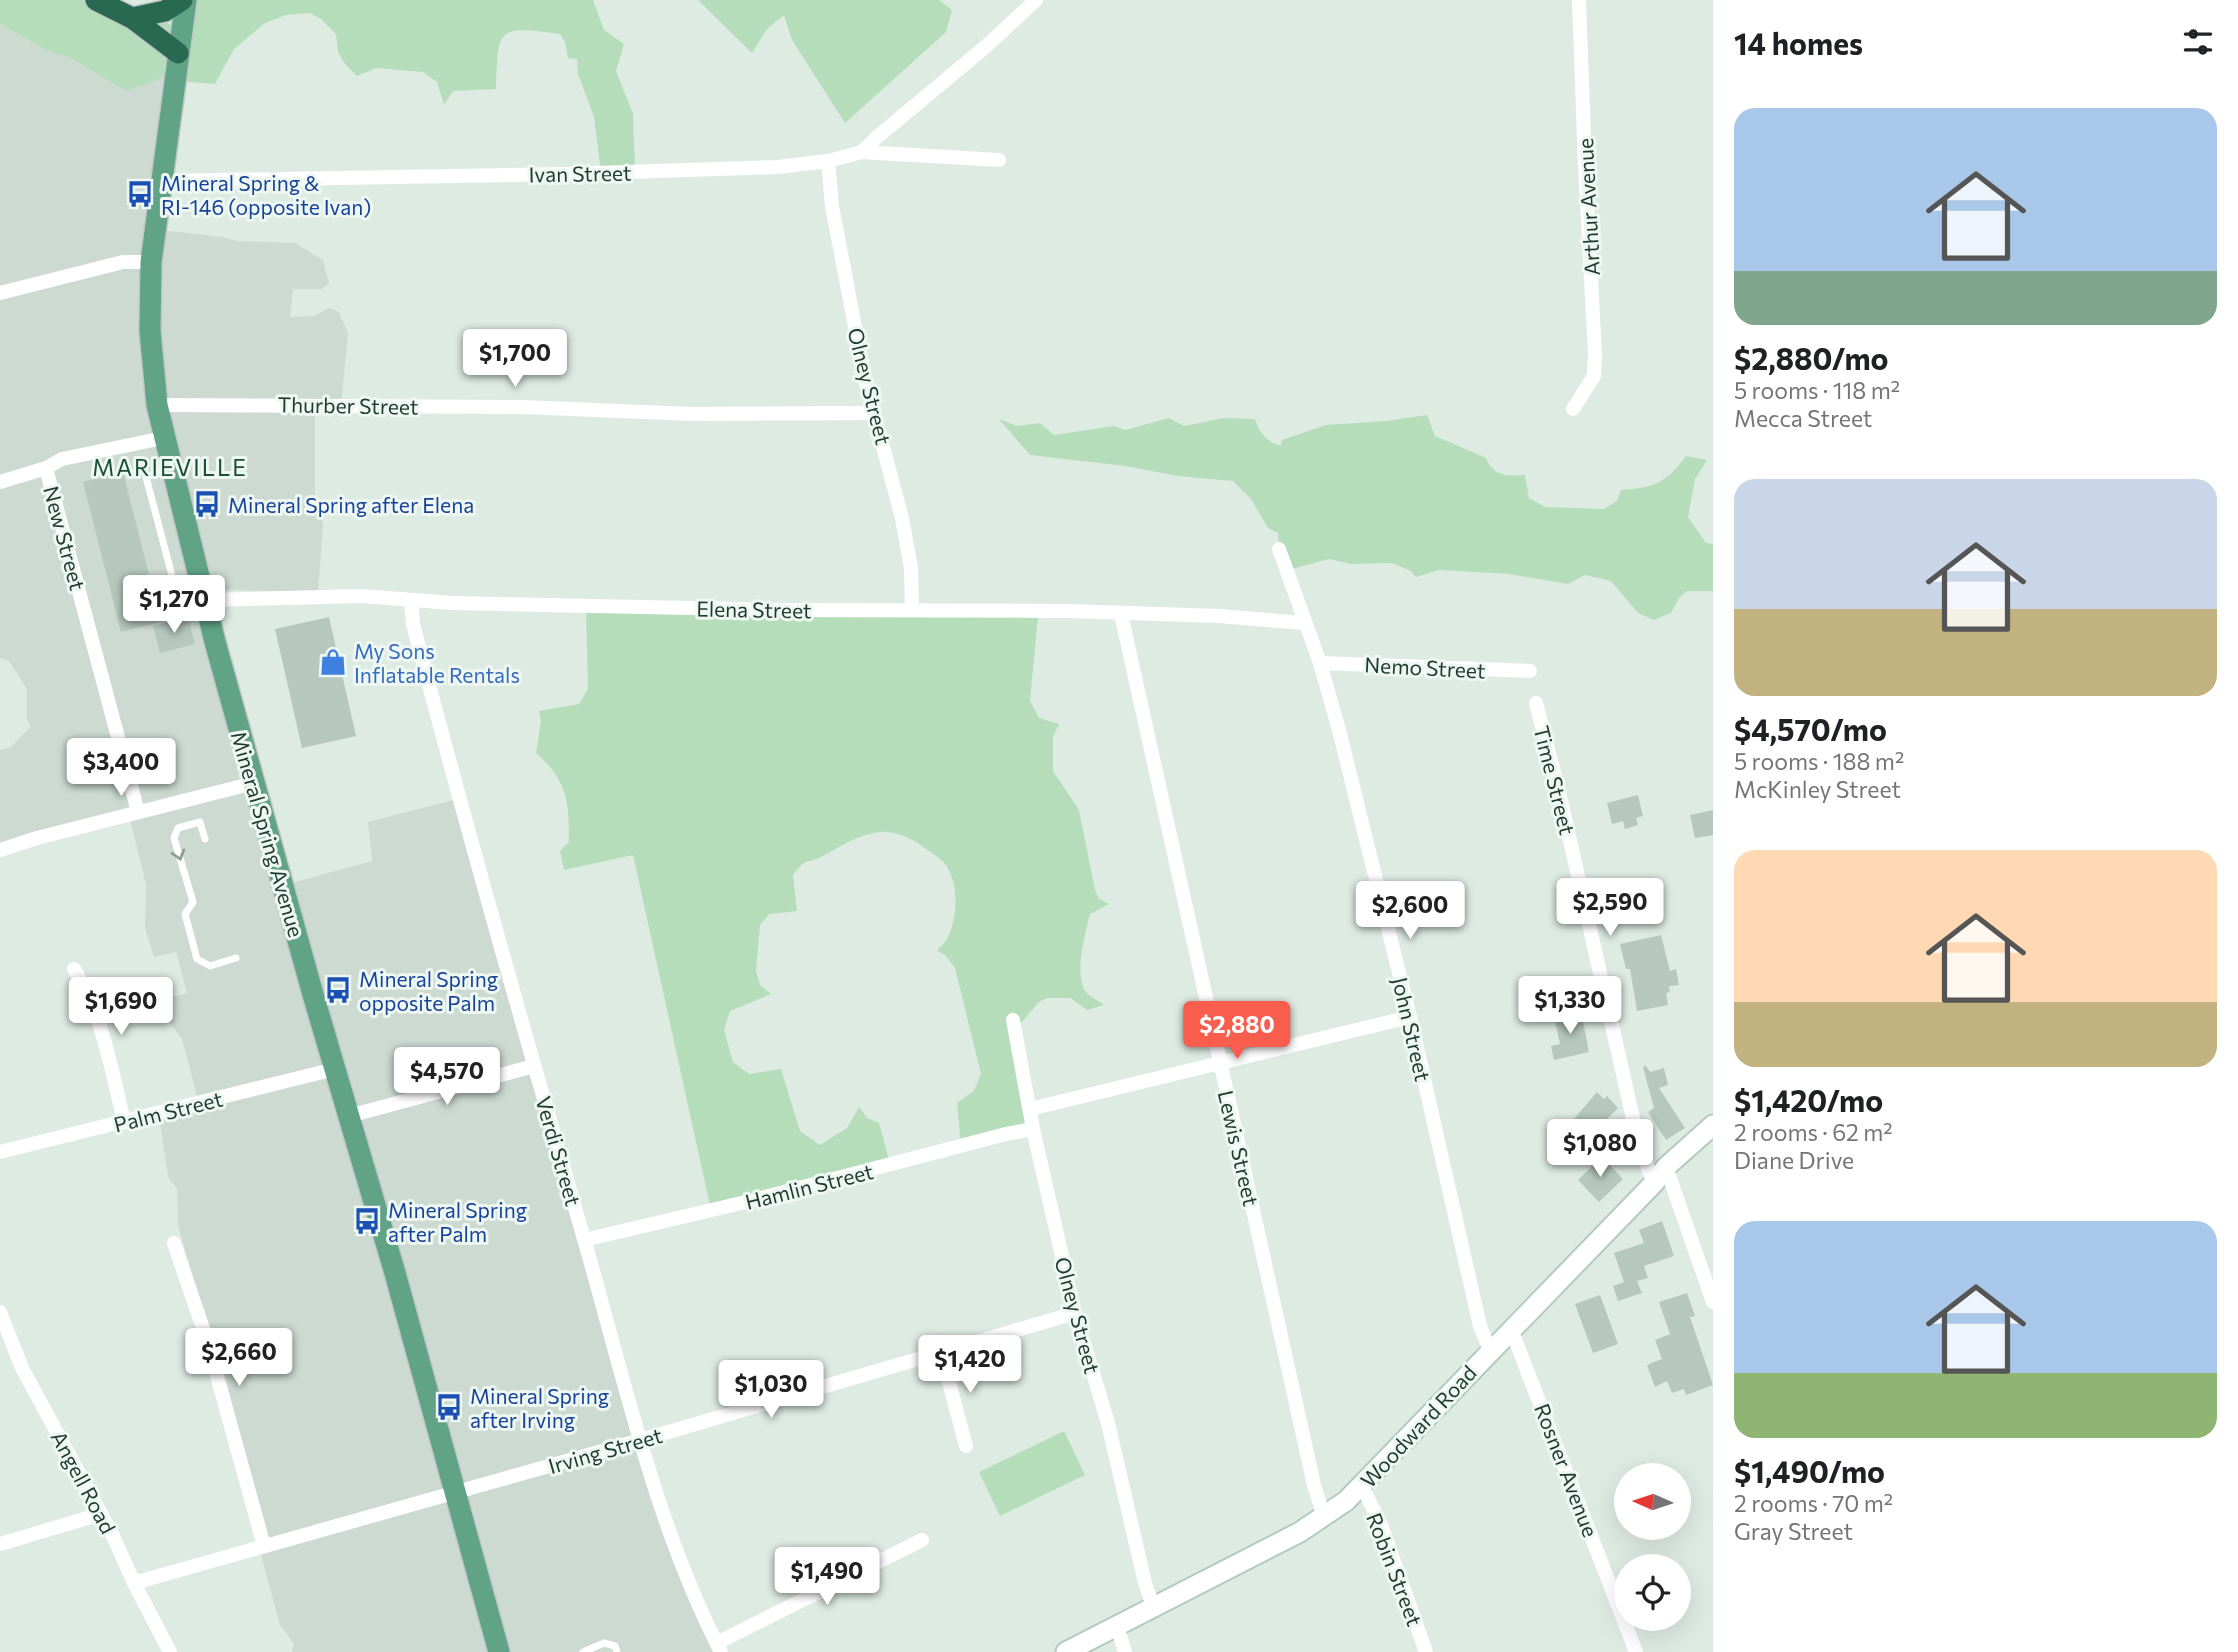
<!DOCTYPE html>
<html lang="en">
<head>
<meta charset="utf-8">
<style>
	body { margin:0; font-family:Commissioner,sans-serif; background:#f2f2f2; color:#202124; height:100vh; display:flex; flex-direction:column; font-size:26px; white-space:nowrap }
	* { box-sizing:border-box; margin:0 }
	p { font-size:23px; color:#757577 }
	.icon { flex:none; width:38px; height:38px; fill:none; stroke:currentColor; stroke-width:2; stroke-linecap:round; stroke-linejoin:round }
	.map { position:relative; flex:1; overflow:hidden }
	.panel { display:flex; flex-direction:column; background:#fff; width:525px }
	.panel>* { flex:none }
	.needle { width:46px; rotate:273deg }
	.fabs { position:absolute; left:1614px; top:1463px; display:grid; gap:14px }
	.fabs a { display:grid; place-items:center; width:77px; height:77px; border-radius:50%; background:#fff; box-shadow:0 7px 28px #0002; font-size:35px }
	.price { position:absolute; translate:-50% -60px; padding:0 16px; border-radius:7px; background:#fff; color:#222; font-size:23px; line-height:46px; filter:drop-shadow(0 2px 4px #0008) }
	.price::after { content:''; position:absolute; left:50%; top:42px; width:21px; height:16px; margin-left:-10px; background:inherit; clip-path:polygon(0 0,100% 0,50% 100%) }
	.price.selected { background:#f95d4d; color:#fff }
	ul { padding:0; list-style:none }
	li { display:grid; align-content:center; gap:14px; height:371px; padding:0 21px }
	li span { display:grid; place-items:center; height:217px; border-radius:21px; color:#555 }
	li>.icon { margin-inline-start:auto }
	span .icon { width:126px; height:126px; fill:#fffc; stroke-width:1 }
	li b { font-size:30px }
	h2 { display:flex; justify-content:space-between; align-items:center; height:84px; padding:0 21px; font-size:30px }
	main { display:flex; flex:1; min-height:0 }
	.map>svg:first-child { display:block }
	.built { fill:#ccdad2 }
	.green { fill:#b5ddba }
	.building { fill:#b6c8be }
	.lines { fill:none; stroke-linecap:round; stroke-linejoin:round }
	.secondary-casing { stroke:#b1cbbd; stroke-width:23 }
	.primary-casing { stroke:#c0c8c5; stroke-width:24 }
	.highway-casing { stroke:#c0c8c5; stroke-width:24 }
	.lane { stroke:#fff; stroke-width:7 }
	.street { stroke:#fff; stroke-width:14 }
	.secondary { stroke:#fff; stroke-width:19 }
	.primary { stroke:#60a387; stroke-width:21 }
	.highway { stroke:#296952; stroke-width:21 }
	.oneway { stroke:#8f9d97 }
	.labels { text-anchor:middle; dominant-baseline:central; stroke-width:6; stroke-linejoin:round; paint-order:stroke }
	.street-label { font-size:21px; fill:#1f3b2f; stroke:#eef7f1 }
	.transit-label { font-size:21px; fill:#164399; stroke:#eef7f1; text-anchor:start }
	.shop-label { font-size:21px; fill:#366cbe; stroke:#eef7f1; text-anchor:start }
	.neighbourhood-label { font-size:23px; letter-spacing:2px; fill:#1a4e39; stroke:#eef7f1 }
</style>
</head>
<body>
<main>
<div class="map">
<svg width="1713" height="1652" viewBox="0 0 1713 1652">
	<rect width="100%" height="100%" fill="#deebe3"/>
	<polygon class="built" points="0,24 46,50 73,59 169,75 161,230 222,237 236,241 295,243 323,260 329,283 322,289 293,289 290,317 314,316 329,308 339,312 348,333 341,405 315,408 315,502 323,523 318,593 211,589 291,883 372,861 368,822 465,797 675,1541 727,1652 292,1652 294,1644 280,1625 260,1551 227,1396 178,1225 177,1188 169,1179 166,1164 159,1115 198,1100 182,1039 166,1018 167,999 187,993 176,952 154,957 145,928 146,884 130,819 0,849 0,750 11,747 31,726 27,720 27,689 9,661 0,658"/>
	<g class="green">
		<path d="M0 0H109L172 25 191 0H593L604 30 624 44 616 71 633 114 635 170 601 172 594 117 578 74 577 59 568 58 565 42 560 34C497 26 498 26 496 89L453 91 444 105 437 82 423 72 376 68 357 76 345 64 338 52 336 34 321 19 310 13 286 15 265 23 234 49 215 84 178 81 169 75 126 91 73 59 46 50 0 24Z"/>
		<polygon points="698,0 939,0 952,10 946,32 845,123 792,40 784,15 767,29 752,53"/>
		<path d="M1427 415 1435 436 1486 458C1494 477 1507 476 1525 475L1529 498 1545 507 1604 509 1617 501 1621 490C1655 488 1667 482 1686 456L1707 460 1695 479 1688 517 1706 543 1713 544V591H1687L1679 598 1671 613 1654 620 1638 613 1611 581 1585 575 1568 584 1509 574 1439 570 1416 577 1411 571 1392 563 1351 564 1329 559 1292 569 1279 549 1278 533 1268 528 1251 499 1233 481 1178 476 1125 466 1030 455 999 419 1017 426 1040 423 1054 435 1114 426 1125 430 1169 418 1184 426 1224 418 1255 419C1260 434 1266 441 1281 446L1282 440 1326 425 1386 421Z"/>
		<path d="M586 606 1038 616 1030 701 1039 718 1059 724 1053 737V771L1079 810 1095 890 1099 899 1109 904 1090 914C1085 935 1076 966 1083 987 1086 995 1097 1000 1104 1005L1087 1010 1071 998H1047L1039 1002 1020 1024 1037 1129 961 1144 957 1103 974 1091 981 1074 955 968 945 955 937 951C940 946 945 943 947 939 958 919 960 879 943 862 939 857 932 853 926 849 914 840 903 834 888 832 866 830 841 846 823 856 806 865 807 856 793 875L797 911 769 914 760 925 756 971 760 985 771 994 730 1011 724 1030 733 1062 749 1074 781 1069 800 1131 820 1145 847 1128 859 1107 867 1118 879 1123 890 1164 785 1200 715 1214 711 1210 633 855 564 870 560 851 569 842C569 802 568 781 536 753L541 721 539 711 579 704 588 689Z"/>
		<polygon points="1064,1431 1085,1475 1000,1516 979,1472"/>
	</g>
	<g class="building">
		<polygon points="123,472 161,622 121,632 83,482"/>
		<polygon points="188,617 195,644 160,653 153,626"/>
		<polygon points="329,617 356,736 302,748 275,629"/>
		<polygon points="1638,795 1643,816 1636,818 1638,825 1625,829 1623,821 1612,824 1607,803"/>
		<polygon points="1713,810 1713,835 1695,838 1690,815"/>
		<polygon points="1635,882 1642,909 1609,918 1603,890"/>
		<polygon points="1661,935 1670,971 1676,969 1679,985 1669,986 1670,992 1666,993 1668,1005 1637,1011 1630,969 1626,969 1620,944"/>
		<polygon points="1581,1011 1589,1052 1554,1060 1551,1046 1560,1044 1554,1017"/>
		<polygon points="1646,1066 1650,1072 1664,1068 1668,1085 1659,1088 1685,1128 1666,1140 1648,1112 1654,1108 1643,1067"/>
		<polygon points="1597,1092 1604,1099 1607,1096 1618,1108 1595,1131 1590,1126 1584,1131 1573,1120"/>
		<polygon points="1602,1157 1623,1179 1599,1202 1578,1180"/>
		<polygon points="1662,1221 1674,1256 1644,1266 1648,1278 1637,1281 1642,1293 1618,1301 1613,1286 1624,1282 1614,1253 1644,1243 1639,1230"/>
		<polygon points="1687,1293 1695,1316 1690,1317 1713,1385 1686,1395 1684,1389 1672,1393 1667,1381 1655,1387 1647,1365 1662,1359 1655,1340 1670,1334 1659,1302"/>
		<polygon points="1600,1295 1618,1344 1593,1353 1575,1304"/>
	</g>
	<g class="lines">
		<defs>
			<polyline id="secondary" points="1066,1652 1300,1532 1346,1501 1654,1183 1666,1167 1713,1125"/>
			<polyline id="primary" points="186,0 151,262 150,331 157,405 215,642 314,998 395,1273 499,1652"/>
			<g id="highway">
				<polyline points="96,0 132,18 178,53"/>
				<polyline points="132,18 165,11 182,0"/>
			</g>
		</defs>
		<use href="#secondary" class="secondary-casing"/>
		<use href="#primary" class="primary-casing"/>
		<use href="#highway" class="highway-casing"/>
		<g class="lane">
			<polyline points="171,469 146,477 180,606 204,600"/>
			<polyline points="205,839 200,822 178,828 174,838 193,902 185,914 197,959 210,966 236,958"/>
			<polyline points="583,1652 604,1643 615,1646 617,1652"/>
		</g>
		<g class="street">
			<polyline points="862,152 876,138 984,48 1036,0"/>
			<polyline points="828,161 832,206 865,379 902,518 911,568 912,609"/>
			<polyline points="161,181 566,174 777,167 828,161 862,152 999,160"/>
			<polyline points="0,293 123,262 151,262"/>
			<polyline points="157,405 522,407 692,414 875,413"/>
			<polyline points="1573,409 1594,376 1595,354 1585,166 1579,0"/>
			<polyline points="46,468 138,812"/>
			<polyline points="0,482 46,468 62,459 163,438"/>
			<polyline points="1279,549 1320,663 1339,730 1410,1017 1480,1326 1490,1351"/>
			<polyline points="204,600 362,596 452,603 786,610 1068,611 1219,616 1304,623"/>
			<path d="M411 601 413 624C468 835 528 1044 588 1253 626 1387 657 1528 721 1652"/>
			<polyline points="1121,614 1314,1485 1324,1517"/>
			<polyline points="1320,663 1530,671"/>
			<polyline points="1536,703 1559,792 1640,1149 1654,1183"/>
			<polyline points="0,850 37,838 254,783"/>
			<path d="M74 969C102 1015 112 1070 124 1122"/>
			<polyline points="1013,1020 1033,1129 1075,1313 1108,1423 1145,1583 1153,1606"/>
			<polyline points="1030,1109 1410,1017"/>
			<polyline points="349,1116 534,1066"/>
			<polyline points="0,1152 335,1069"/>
			<polyline points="1666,1167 1713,1302"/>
			<polyline points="584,1240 750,1201 1006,1134 1033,1129"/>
			<polyline points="174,1243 208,1343 264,1546"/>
			<polyline points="0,1312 22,1368 113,1536 134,1583 170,1652"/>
			<polyline points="1511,1329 1636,1652"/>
			<polyline points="941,1352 966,1446"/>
			<polyline points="1362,1486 1381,1525 1426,1652"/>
			<polyline points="0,1544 101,1514"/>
			<polyline points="134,1583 641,1440 1075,1313"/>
			<polyline points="1117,1626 1125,1652"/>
			<polyline points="717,1643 922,1540"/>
		</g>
		<use href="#secondary" class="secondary"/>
		<use href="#primary" class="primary"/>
		<use href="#highway" class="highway"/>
	</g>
	<defs><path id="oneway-chevron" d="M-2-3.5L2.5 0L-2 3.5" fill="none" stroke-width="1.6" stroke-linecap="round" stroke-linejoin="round" transform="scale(1.75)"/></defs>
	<use class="oneway" href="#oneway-chevron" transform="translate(179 855) rotate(73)"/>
	<defs>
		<symbol id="bus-bare" viewBox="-9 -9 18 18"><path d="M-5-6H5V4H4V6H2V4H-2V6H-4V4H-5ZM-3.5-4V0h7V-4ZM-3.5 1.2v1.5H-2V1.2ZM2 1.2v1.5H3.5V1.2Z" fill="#1a4fb4" stroke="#eef7f1" stroke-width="2.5" paint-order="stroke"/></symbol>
		<symbol id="shop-bare" viewBox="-9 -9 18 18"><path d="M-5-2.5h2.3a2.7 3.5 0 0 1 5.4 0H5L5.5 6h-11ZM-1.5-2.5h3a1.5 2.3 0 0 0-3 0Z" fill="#3f7fe0" stroke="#eef7f1" stroke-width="2.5" paint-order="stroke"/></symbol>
	</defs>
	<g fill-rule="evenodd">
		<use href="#bus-bare" x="121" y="175" width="38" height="38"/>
		<use href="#bus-bare" x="188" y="485" width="38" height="38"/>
		<use href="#shop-bare" x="314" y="643" width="38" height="38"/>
		<use href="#bus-bare" x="319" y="971" width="38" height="38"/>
		<use href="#bus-bare" x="348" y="1202" width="38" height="38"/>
		<use href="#bus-bare" x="430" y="1388" width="38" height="38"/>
	</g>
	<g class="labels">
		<g class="street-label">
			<text transform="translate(580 173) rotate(-1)">Ivan Street</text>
			<text transform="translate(1588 207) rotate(-93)">Arthur Avenue</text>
			<text transform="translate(870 386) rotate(76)">Olney Street</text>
			<text transform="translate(348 405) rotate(1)">Thurber Street</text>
			<text transform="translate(65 538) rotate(75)">New Street</text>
			<text transform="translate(754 609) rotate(1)">Elena Street</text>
			<text transform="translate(1425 667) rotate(3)">Nemo Street</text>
			<text transform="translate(1555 780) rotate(76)">Time Street</text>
			<text transform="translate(268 834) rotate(74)">Mineral Spring Avenue</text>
			<text transform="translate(1412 1029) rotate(77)">John Street</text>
			<text transform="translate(168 1111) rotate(-14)">Palm Street</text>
			<text transform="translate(1239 1148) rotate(77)">Lewis Street</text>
			<text transform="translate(559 1151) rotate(74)">Verdi Street</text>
			<text transform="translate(809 1186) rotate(-14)">Hamlin Street</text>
			<text transform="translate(1078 1315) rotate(75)">Olney Street</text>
			<text transform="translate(1418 1426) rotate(-47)">Woodward Road</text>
			<text transform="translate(605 1450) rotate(-16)">Irving Street</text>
			<text transform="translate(1567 1470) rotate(69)">Rosner Avenue</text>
			<text transform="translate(84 1482) rotate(62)">Angell Road</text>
			<text transform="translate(1395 1569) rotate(69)">Robin Street</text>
		</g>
		<g class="transit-label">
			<text x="161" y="182">Mineral Spring &amp;<tspan x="161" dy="24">RI-146 (opposite Ivan)</tspan></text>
			<text x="228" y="504">Mineral Spring after Elena</text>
			<text x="359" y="978">Mineral Spring<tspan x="359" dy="24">opposite Palm</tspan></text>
			<text x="388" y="1209">Mineral Spring<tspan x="388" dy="24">after Palm</tspan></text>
			<text x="470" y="1395">Mineral Spring<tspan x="470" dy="24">after Irving</tspan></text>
		</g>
		<g class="shop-label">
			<text x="354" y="650">My Sons<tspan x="354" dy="24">Inflatable Rentals</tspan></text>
		</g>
		<g class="neighbourhood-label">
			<text x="170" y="467">MARIEVILLE</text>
		</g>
	</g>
</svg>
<div class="fabs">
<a><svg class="needle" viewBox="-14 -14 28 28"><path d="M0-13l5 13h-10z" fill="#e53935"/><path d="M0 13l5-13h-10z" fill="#757577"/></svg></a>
<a><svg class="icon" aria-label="locate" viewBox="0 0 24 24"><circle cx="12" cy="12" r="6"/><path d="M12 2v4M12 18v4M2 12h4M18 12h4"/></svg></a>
</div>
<b class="price" style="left:515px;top:389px">$1,700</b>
<b class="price" style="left:174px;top:635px">$1,270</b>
<b class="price" style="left:121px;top:798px">$3,400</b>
<b class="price" style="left:1610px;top:938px">$2,590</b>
<b class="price" style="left:1410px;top:941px">$2,600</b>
<b class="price" style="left:1570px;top:1036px">$1,330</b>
<b class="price" style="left:121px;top:1037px">$1,690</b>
<b class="price selected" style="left:1237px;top:1061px">$2,880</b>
<b class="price" style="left:447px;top:1107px">$4,570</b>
<b class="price" style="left:1600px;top:1179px">$1,080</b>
<b class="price" style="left:239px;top:1388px">$2,660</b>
<b class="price" style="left:970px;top:1395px">$1,420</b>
<b class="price" style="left:771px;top:1420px">$1,030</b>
<b class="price" style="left:827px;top:1607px">$1,490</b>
</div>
<section class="panel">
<h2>14 homes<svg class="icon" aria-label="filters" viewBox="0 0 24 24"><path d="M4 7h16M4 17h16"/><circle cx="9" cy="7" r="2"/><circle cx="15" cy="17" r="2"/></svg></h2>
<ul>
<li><span style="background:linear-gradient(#a9c7e8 75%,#7fa58c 0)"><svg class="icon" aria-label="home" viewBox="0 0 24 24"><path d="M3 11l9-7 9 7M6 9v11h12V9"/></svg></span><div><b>$2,880/mo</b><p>5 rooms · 118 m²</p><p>Mecca Street</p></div></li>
<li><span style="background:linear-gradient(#c9d6e8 60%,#c2b280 0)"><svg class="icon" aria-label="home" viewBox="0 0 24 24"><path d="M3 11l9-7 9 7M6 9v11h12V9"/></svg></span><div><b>$4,570/mo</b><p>5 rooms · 188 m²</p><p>McKinley Street</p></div></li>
<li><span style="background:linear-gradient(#ffd9b3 70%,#c2b280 0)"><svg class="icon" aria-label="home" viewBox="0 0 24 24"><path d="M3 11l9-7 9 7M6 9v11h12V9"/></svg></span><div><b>$1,420/mo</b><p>2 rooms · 62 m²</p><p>Diane Drive</p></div></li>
<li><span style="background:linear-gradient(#a9c7e8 70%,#8fb573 0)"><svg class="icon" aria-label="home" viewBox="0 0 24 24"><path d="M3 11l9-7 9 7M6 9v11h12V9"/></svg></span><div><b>$1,490/mo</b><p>2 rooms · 70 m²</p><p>Gray Street</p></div></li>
</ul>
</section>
</main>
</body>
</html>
